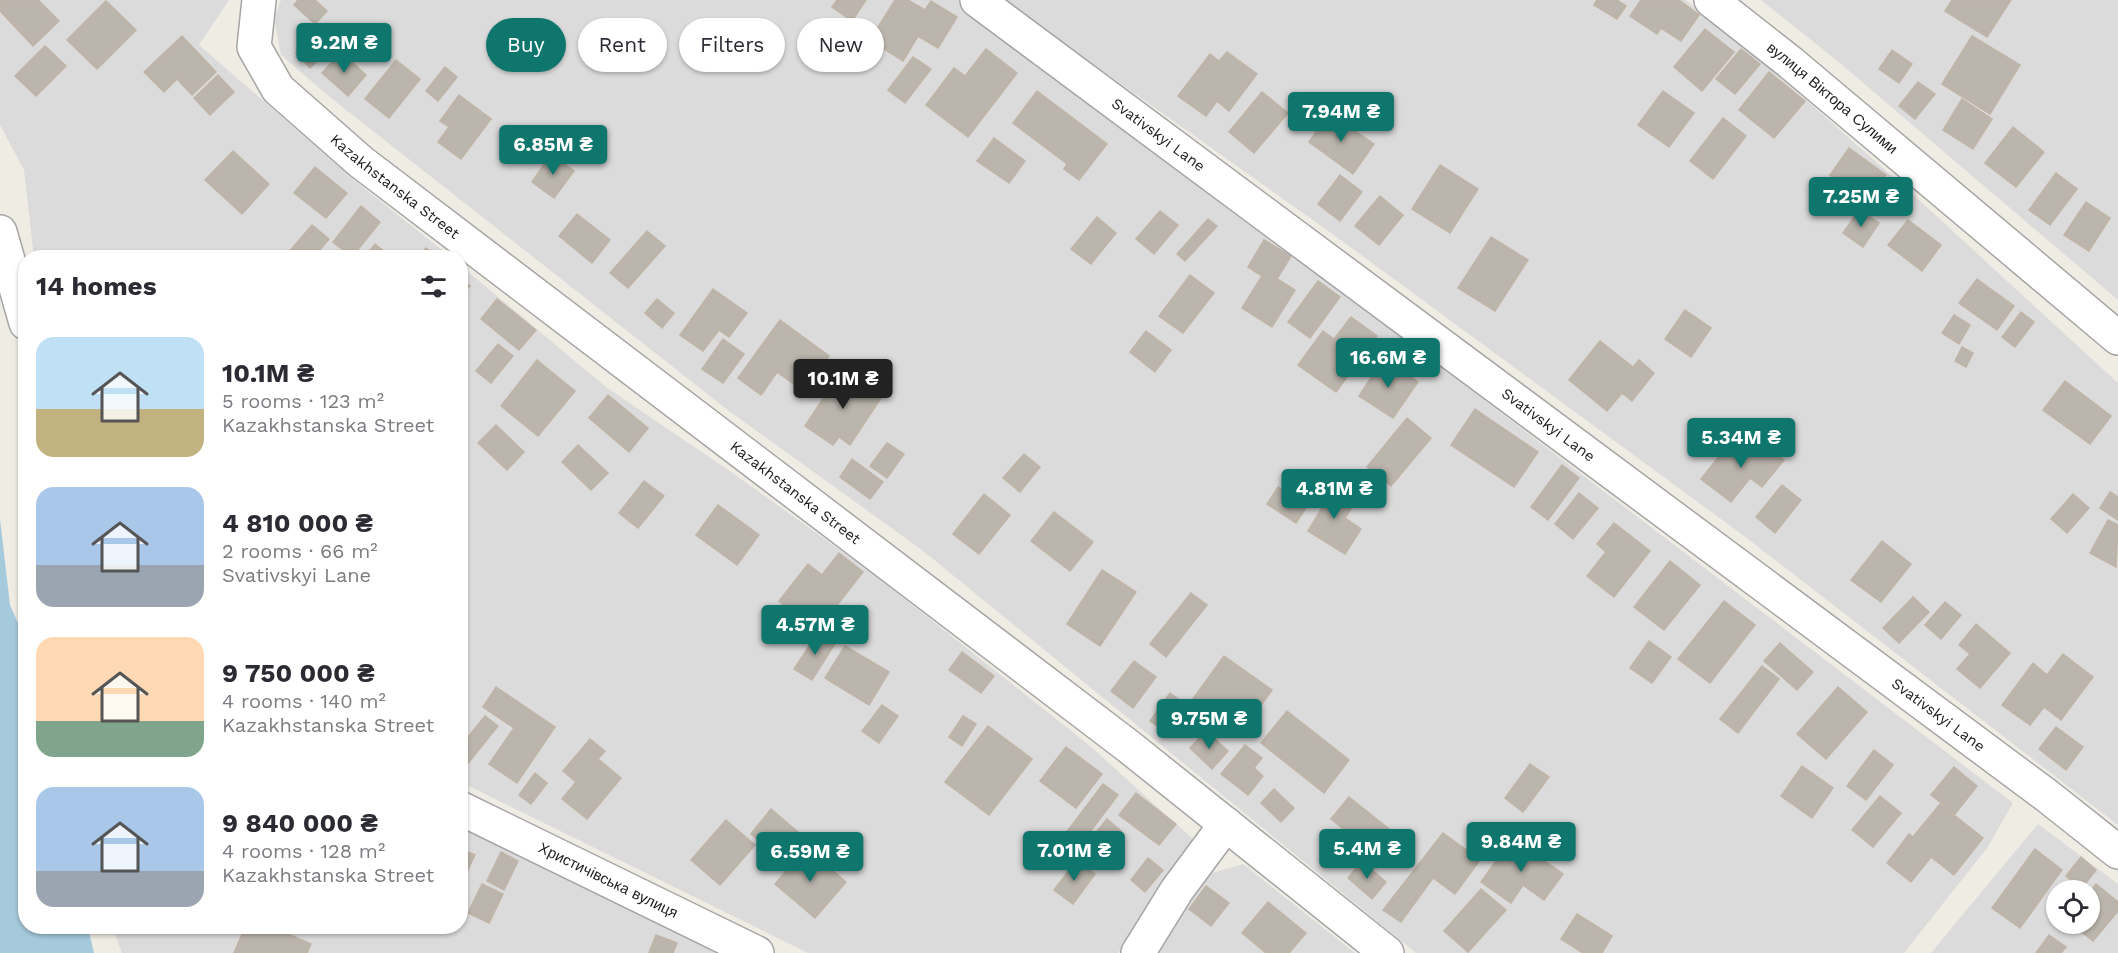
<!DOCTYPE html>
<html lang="en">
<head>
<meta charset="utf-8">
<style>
	body { margin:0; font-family:"Work Sans",sans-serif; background:#f2f2f3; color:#2b2b33; height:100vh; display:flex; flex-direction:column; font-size:22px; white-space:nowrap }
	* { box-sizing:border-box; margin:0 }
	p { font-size:20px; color:#7c7c81 }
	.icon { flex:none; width:33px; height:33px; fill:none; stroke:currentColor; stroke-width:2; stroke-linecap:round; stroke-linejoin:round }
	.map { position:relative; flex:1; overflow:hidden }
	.drawer { position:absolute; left:18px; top:250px; width:450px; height:684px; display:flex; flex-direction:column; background:#fff; border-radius:24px; box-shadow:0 2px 4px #0004 }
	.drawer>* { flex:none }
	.guide { position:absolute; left:486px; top:18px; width:570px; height:54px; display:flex; gap:12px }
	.buttons { position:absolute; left:2046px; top:880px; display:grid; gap:12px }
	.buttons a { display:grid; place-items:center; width:54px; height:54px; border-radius:50%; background:#fff; box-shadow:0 2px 4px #0004; font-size:30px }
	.price { position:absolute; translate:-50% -51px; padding:0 14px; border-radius:6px; background:#0f766e; color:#fff; font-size:20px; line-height:39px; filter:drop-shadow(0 2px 3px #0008) }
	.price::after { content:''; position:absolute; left:50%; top:36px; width:18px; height:14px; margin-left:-9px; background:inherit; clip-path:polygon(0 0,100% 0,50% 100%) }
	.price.selected { background:#222; color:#fff }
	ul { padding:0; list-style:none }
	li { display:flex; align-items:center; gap:18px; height:150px; padding:0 18px }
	li span { display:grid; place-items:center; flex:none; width:168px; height:120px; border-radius:18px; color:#555 }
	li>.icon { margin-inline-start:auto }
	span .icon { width:72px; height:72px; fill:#fffc; stroke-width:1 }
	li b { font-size:26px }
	h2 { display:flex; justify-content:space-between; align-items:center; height:72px; padding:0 18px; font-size:26px }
	.pill { padding:0 21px; border-radius:27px; background:#fff; box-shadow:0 2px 4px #0004; font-size:21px; line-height:54px }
	.pill.selected { background:#0f766e; color:#fff }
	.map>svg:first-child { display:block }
	.residential { fill:#dcdbdb; fill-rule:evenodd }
	.water { fill:#a5cadc }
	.building { fill:#bbb5ad; stroke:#c0b4a6; stroke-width:1.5 }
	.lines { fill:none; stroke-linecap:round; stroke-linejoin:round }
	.minor-casing { stroke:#a5a5a5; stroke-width:36 }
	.minor { stroke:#fff; stroke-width:33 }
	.labels { text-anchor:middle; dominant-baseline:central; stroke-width:4.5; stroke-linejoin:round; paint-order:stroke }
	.street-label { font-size:15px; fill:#1e1e1e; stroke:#fff }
</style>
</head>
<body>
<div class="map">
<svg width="2118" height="953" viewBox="0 0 2118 953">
	<rect width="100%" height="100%" fill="#efece4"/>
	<g class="residential">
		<polygon points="0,0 229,0 199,45 365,189 452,258 34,258 24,170 0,125"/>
		<polygon points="281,0 959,0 2013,803 1987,848 1904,953 1416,953 922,550 729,411 331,98 281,55 274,18"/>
		<polygon points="1003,0 1686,0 1779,76 1919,200 2118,383 2118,825 1744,536 1334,235"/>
		<polygon points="1761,0 2118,0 2118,300 1835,59"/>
		<polygon points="460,265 606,387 737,476 872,573 1089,745 1196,842 1118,953 808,953 461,782"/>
		<path d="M2038 824 2118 884V953H1931ZM2056 891H2090V924H2056Z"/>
		<polygon points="461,828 726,953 122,953 112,927 460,927"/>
		<polygon points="1243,864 1355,953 1149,953 1209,874"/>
	</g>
	<polygon class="water" points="0,519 10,605 25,639 26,927 88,927 94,953 0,953"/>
	<g class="building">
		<polygon points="1,0 38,0 59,21 33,46 0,11"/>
		<polygon points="298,0 315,0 327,11 315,24 294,5"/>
		<polygon points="837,0 836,0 866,0 852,21 832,7"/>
		<polygon points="895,0 908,0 925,10 931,1 957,17 938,48 918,36 903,61 870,40"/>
		<polygon points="1597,0 1617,0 1626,6 1617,19 1594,5"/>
		<polygon points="1641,0 1679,0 1699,15 1681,41 1661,28 1657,34 1630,16"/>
		<polygon points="1952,0 2011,0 1987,37 1945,11"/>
		<polygon points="106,1 136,30 97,69 67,40"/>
		<polygon points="1705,29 1734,52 1702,91 1674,67"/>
		<polygon points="317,33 331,48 310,68 296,53"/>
		<polygon points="182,36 216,72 192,95 177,79 164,92 144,72"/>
		<polygon points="1972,36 2020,65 1990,114 1942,84"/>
		<polygon points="45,46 66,66 36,96 15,76"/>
		<polygon points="986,49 1017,73 968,137 926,105 954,68 965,76"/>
		<polygon points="1741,49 1760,64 1735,94 1716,79"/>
		<polygon points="1892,50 1912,64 1899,83 1879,69"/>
		<polygon points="341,52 366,75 348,96 322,73"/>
		<polygon points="1227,52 1257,74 1229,111 1217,101 1206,116 1178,96 1210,54 1219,61"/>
		<polygon points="913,57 931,69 905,103 888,90"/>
		<polygon points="396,60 420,79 389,118 365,99"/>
		<polygon points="445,67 457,77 438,101 426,91"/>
		<polygon points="1769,72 1805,101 1774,138 1739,110"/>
		<polygon points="218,75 234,92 210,115 194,98"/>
		<polygon points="1918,82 1935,94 1915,119 1899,106"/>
		<polygon points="1037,91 1107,144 1079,180 1064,169 1067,164 1013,123"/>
		<polygon points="1663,91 1694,113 1669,147 1638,125"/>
		<polygon points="1262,92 1288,113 1254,153 1229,132"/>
		<polygon points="459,95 491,119 461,159 438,142 449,127 440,121"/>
		<polygon points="1962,99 1992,119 1973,149 1943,130"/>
		<polygon points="1329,113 1374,144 1353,174 1309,142"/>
		<polygon points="1723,118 1746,136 1713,179 1690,161"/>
		<polygon points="2013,127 2044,152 2016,187 1985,163"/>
		<polygon points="994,138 1025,161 1009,183 977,161"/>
		<polygon points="1849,148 1886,175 1866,202 1830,175"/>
		<polygon points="233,151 269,184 242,214 205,180"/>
		<polygon points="551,154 574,171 554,198 532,182"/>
		<polygon points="1440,165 1478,189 1450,233 1412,209"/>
		<polygon points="315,167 347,193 326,218 294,193"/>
		<polygon points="2056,173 2077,189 2050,225 2029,210"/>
		<polygon points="1340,175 1362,192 1340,221 1318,204"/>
		<polygon points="1380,196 1403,215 1379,245 1355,226"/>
		<polygon points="2086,202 2110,218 2089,251 2064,235"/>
		<polygon points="361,206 380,222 352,257 333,242"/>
		<polygon points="1859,210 1879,223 1863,247 1843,233"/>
		<polygon points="1160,211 1178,225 1154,254 1136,239"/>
		<polygon points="577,214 610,240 592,263 559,236"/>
		<polygon points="1097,217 1116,233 1091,264 1071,249"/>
		<polygon points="1208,219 1217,226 1185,261 1177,254"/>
		<polygon points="1908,220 1941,245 1922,271 1888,245"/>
		<polygon points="312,225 329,239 313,258 297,258 289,252"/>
		<polygon points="647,231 665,246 628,288 610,273"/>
		<polygon points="1491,237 1528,260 1495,311 1458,288"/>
		<polygon points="1264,240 1291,256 1277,279 1295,290 1272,327 1242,308 1262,276 1248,267"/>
		<polygon points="375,244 391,257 389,258 364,258"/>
		<polygon points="426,248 438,258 418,258"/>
		<polygon points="1190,275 1214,293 1183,333 1159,316"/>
		<polygon points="460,277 470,286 460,296"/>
		<polygon points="1977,279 2014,306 1997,330 1959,303"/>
		<polygon points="1318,281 1340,297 1310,338 1288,322"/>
		<polygon points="713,289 747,313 729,337 719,330 703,351 680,335"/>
		<polygon points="497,299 536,330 519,350 481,319"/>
		<polygon points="657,299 674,313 662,328 645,313"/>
		<polygon points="1685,310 1711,328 1691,357 1665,339"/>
		<polygon points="2021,312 2034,322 2015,347 2002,337"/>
		<polygon points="1954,315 1970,325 1959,344 1942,333"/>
		<polygon points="1351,317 1377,336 1336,392 1298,365 1323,331 1334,339"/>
		<polygon points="780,320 829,356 803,391 777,372 761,395 738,378"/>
		<polygon points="1146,331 1171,350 1155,372 1130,352"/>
		<polygon points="723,339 744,354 723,383 702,369"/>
		<polygon points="1600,341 1633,367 1639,360 1654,373 1632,401 1622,393 1607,411 1569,380"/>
		<polygon points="498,344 513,356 491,383 476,371"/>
		<polygon points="1962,347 1973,353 1966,367 1955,361"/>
		<polygon points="1383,359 1418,382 1393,418 1359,396"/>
		<polygon points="537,360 575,391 538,436 501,406"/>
		<polygon points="841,371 881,398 850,445 839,437 833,445 805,426"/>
		<polygon points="2065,381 2111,416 2090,444 2043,410"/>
		<polygon points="608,395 648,428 629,452 589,418"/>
		<polygon points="1475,409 1538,452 1514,487 1451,445"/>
		<polygon points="1407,418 1431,438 1391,486 1367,467"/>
		<polygon points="496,425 524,452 507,470 478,443"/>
		<polygon points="1734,437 1756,454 1764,444 1784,460 1762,487 1750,478 1731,502 1701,479"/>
		<polygon points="887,443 904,454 887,478 870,466"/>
		<polygon points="578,445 608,473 591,490 562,462"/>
		<polygon points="1024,454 1040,467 1020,492 1003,478"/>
		<polygon points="852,459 883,482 870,499 840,477"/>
		<polygon points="1562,465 1579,478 1548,520 1531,507"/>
		<polygon points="644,481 664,496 638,528 619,513"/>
		<polygon points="1322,483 1354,504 1345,518 1361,529 1345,554 1308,531 1322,508 1311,501"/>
		<polygon points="1782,485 1801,500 1775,533 1756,517"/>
		<polygon points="1278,487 1308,505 1296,523 1267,504"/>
		<polygon points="2110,492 2118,497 2118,520 2100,508"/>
		<polygon points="1579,493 1598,508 1573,539 1555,524"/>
		<polygon points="984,494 1010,515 979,554 953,534"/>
		<polygon points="2073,494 2089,508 2067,533 2051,519"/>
		<polygon points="718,505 759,535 737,565 696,535"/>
		<polygon points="1054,512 1093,542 1070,571 1031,541"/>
		<polygon points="2108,520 2118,525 2116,567 2090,553"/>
		<polygon points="1614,523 1650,551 1614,597 1587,576 1606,552 1597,544"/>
		<polygon points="1882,541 1911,564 1881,602 1851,580"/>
		<polygon points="839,553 863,572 817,631 779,601 808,564 822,575"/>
		<polygon points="1670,561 1700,585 1664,630 1634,607"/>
		<polygon points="1102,570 1136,592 1100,646 1067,624"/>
		<polygon points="1191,593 1207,605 1166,657 1150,644"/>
		<polygon points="1913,597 1929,612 1899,643 1883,628"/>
		<polygon points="1724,601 1755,625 1710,683 1678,659"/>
		<polygon points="1945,602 1961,615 1941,639 1925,625"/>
		<polygon points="1976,624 2010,653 1980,688 1957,669 1970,654 1959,645"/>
		<polygon points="819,631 836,642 812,680 794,669"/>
		<polygon points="1649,641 1671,657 1652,683 1630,668"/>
		<polygon points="1780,643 1813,672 1797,690 1764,661"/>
		<polygon points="845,646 889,672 869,705 825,678"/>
		<polygon points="962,652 994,676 981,693 949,670"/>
		<polygon points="2063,654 2093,677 2061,720 2044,707 2030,725 2002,705 2033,663 2047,675"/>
		<polygon points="1224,656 1272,690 1240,735 1192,700"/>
		<polygon points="1134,661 1156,677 1133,708 1111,691"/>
		<polygon points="1762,666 1779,679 1738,733 1720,719"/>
		<polygon points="496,687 555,727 517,783 489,764 514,728 483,707"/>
		<polygon points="1838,687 1867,712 1826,759 1797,734"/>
		<polygon points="1170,693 1188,706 1169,734 1150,721"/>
		<polygon points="882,705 898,716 879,743 862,731"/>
		<polygon points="1287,711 1349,760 1324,793 1261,743"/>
		<polygon points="485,716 498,726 461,772 460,747"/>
		<polygon points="963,716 976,724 962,746 949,737"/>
		<polygon points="988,726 1032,759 989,815 945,782"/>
		<polygon points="2056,727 2083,747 2066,770 2039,749"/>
		<polygon points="1206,731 1228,751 1212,769 1190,748"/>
		<polygon points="590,739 605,751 598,759 621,778 587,819 562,799 576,782 563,771"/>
		<polygon points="1245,745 1262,758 1254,768 1263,776 1248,795 1221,774"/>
		<polygon points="1066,747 1102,774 1076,808 1040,781"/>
		<polygon points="1874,750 1893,765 1866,800 1847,786"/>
		<polygon points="1530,764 1549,777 1523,812 1505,798"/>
		<polygon points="1802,766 1833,788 1812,818 1781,796"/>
		<polygon points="1954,767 1977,786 1955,814 1931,795"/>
		<polygon points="535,773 547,783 531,804 519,795"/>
		<polygon points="1103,784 1118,795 1068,861 1053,850"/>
		<polygon points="1274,789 1294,808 1281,822 1261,803"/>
		<polygon points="1136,793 1176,824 1159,845 1119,815"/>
		<polygon points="1880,796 1901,813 1873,847 1852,830"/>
		<polygon points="1349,797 1398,836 1380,859 1331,819"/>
		<polygon points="1940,804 1983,838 1954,875 1931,857 1911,882 1887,863 1909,834 1913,837"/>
		<polygon points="771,809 798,832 778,856 751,834"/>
		<polygon points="1107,819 1121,831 1102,853 1088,842"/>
		<polygon points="726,820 755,845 720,885 691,860"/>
		<polygon points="1443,833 1480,860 1455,894 1433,878 1401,922 1383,910"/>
		<polygon points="1512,838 1563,874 1544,900 1523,885 1511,903 1481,882"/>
		<polygon points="806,848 846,882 815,918 775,884"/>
		<polygon points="460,849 475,855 460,886"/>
		<polygon points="2035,849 2062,870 2020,928 1992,908"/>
		<polygon points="501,852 518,861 504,890 487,881"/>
		<polygon points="2081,857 2096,870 2081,889 2066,876"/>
		<polygon points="1148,858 1163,870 1145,892 1131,880"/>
		<polygon points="1076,861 1095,874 1073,904 1054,890"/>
		<polygon points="1362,861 1386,882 1372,899 1348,878"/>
		<polygon points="482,884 503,894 489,923 468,913"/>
		<polygon points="2096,884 2118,902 2118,911 2093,941 2071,924 2090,924 2090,892"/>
		<polygon points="1206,886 1229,903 1211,926 1189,909"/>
		<polygon points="1481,889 1506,910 1468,952 1444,931"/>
		<polygon points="1268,902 1306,933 1289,953 1266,953 1242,933"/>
		<polygon points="1577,914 1612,936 1602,953 1583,953 1561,939"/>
		<polygon points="245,927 272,927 311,944 307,953 234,953"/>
		<polygon points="656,935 677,943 673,953 649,953"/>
		<polygon points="2049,935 2066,947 2061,953 2036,953"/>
	</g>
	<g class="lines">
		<defs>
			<g id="minor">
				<path id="s1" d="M259 0 254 47 278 89 361 162 1128 746 1387 953"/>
				<path id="s2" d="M977 0 2046 795 2118 852"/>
				<path id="s3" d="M1711 0 1791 63 2118 338"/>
				<polyline points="0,232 26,323"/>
				<path id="s4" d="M460 808 757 953"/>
				<polyline points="1138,953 1177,890 1226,824"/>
			</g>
		</defs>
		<use href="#minor" class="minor-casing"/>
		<use href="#minor" class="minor"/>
	</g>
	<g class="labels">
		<g class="street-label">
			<text stroke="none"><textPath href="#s3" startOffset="156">вулиця Віктора Сулими</textPath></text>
			<text stroke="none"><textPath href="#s2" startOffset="226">Svativskyi Lane</textPath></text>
			<text stroke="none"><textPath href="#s1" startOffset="248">Kazakhstanska Street</textPath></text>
			<text stroke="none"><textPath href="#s2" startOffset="712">Svativskyi Lane</textPath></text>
			<text stroke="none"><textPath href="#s1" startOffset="752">Kazakhstanska Street</textPath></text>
			<text stroke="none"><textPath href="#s2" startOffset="1198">Svativskyi Lane</textPath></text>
			<text stroke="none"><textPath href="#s4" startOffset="165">Христичівська вулиця</textPath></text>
		</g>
	</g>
</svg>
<div class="buttons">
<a><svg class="icon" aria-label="locate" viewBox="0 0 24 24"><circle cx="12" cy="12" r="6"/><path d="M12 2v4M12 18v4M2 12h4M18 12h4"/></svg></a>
</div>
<b class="price" style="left:344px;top:74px">9.2M ₴</b>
<b class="price" style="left:1341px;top:143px">7.94M ₴</b>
<b class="price" style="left:553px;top:176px">6.85M ₴</b>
<b class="price" style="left:1861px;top:228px">7.25M ₴</b>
<b class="price" style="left:1388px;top:389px">16.6M ₴</b>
<b class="price selected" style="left:843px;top:410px">10.1M ₴</b>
<b class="price" style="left:1741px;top:469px">5.34M ₴</b>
<b class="price" style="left:1334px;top:520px">4.81M ₴</b>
<b class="price" style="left:815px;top:656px">4.57M ₴</b>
<b class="price" style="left:1209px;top:750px">9.75M ₴</b>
<b class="price" style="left:1521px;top:873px">9.84M ₴</b>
<b class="price" style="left:1367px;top:880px">5.4M ₴</b>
<b class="price" style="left:1074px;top:882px">7.01M ₴</b>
<b class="price" style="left:810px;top:883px">6.59M ₴</b>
<div class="guide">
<a class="pill selected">Buy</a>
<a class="pill">Rent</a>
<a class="pill">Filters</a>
<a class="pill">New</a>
</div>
<section class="drawer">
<h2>14 homes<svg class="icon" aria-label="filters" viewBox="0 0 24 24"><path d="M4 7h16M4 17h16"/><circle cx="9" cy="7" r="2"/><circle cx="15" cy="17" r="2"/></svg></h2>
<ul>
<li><span style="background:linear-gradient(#bfe0f5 60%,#c2b280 0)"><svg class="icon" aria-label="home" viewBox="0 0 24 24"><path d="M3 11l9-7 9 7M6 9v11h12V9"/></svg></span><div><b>10.1M ₴</b><p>5 rooms · 123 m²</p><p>Kazakhstanska Street</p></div></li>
<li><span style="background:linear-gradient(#a9c7e8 65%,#9aa5b1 0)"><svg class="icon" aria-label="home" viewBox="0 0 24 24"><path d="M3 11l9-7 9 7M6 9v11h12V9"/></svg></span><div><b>4 810 000 ₴</b><p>2 rooms · 66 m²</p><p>Svativskyi Lane</p></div></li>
<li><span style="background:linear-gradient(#ffd9b3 70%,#7fa58c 0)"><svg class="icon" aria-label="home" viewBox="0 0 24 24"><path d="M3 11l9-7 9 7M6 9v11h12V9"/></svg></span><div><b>9 750 000 ₴</b><p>4 rooms · 140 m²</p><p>Kazakhstanska Street</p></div></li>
<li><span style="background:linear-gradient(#a9c7e8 70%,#9aa5b1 0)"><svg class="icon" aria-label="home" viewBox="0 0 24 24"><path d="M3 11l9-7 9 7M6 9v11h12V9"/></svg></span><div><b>9 840 000 ₴</b><p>4 rooms · 128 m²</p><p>Kazakhstanska Street</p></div></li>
</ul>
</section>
</div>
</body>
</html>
